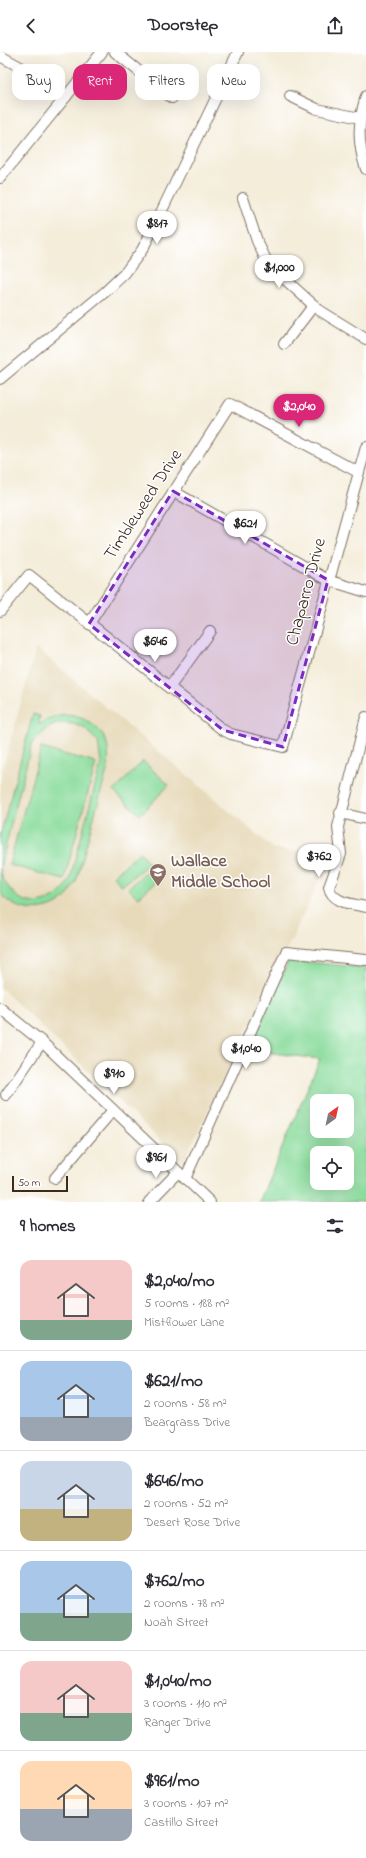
<!DOCTYPE html>
<html lang="en">
<head>
<meta charset="utf-8">
<style>
	body { margin:0; font-family:"Indie Flower",sans-serif; background:#f2f2f3; color:#2b2b33; height:100vh; display:flex; flex-direction:column; font-size:15px; white-space:nowrap }
	* { box-sizing:border-box; margin:0 }
	p { font-size:13px; color:#7c7c81 }
	.icon { flex:none; width:22px; height:22px; fill:none; stroke:currentColor; stroke-width:2; stroke-linecap:round; stroke-linejoin:round }
	.map { position:relative; height:1150px; overflow:hidden }
	.details { display:flex; flex-direction:column; background:#fff; flex:1 }
	.details>* { flex:none }
	.top-card { position:absolute; left:12px; top:12px; width:342px; height:36px; display:flex; gap:8px }
	.needle { width:26px; rotate:33deg }
	.tools { position:absolute; left:310px; top:1042px; display:grid; gap:8px }
	.tools a { display:grid; place-items:center; width:44px; height:44px; border-radius:8px; background:#fff; box-shadow:0 4px 16px #0002; font-size:20px }
	.scale { position:absolute; left:12px; bottom:10px; width:56px; box-sizing:border-box; padding-left:4px; border:2px solid #3b2a1e; border-top:0; font-size:11px; line-height:14px; white-space:nowrap; color:#3b2a1e; -webkit-text-stroke:3px #fff; paint-order:stroke }
	.price { position:absolute; translate:-50% -34px; padding:0 9px; border-radius:14px; background:#fff; color:#222; font-size:13px; line-height:26px; filter:drop-shadow(0 1px 2px #0008) }
	.price::after { content:''; position:absolute; left:50%; top:24px; width:12px; height:9px; margin-left:-6px; background:inherit; clip-path:polygon(0 0,100% 0,50% 100%) }
	.price.on { background:#db2777; color:#fff }
	ul { padding:0; list-style:none }
	li { display:flex; align-items:center; gap:12px; height:100px; padding:0 20px }
	li+li { border-top:1px solid #e1e1e2 }
	li span { display:grid; place-items:center; flex:none; width:112px; height:80px; border-radius:12px; color:#555 }
	li>.icon { margin-inline-start:auto }
	span .icon { width:48px; height:48px; fill:#fffc; stroke-width:1 }
	li b { font-size:17px }
	h2 { display:flex; justify-content:space-between; align-items:center; height:48px; padding:0 20px; font-size:17px }
	.chip { padding:0 14px; border-radius:12px; background:#fff; box-shadow:0 4px 16px #0002; font-size:14px; line-height:36px }
	.chip.on { background:#db2777; color:#fff }
	header { display:flex; justify-content:space-between; align-items:center; height:52px; padding:0 20px; background:#fff; font-size:18px; font-weight:700 }
	.map>svg:first-child { display:block }
	.built { fill:#e7daba }
	.green { fill:#8adc9c; stroke:#62835d; fill-rule:evenodd }
	.lines { fill:none; stroke-linecap:round; stroke-linejoin:round }
	.minor-casing { stroke:#7c6e60; stroke-width:12 }
	.minor { stroke:#fff; stroke-width:10 }
	.marked { fill:#7b2cbf; fill-opacity:0.2; stroke:#7b2cbf; stroke-width:3; stroke-dasharray:8 5; stroke-linejoin:round }
	.labels { text-anchor:middle; dominant-baseline:central; stroke-width:3; stroke-linejoin:round; paint-order:stroke }
	.street-label { font-size:18px; fill:#3b2a1e; stroke:#fff }
	.education-label { font-size:18px; font-weight:bold; fill:#785e54; stroke:#fff; text-anchor:start }
</style>
</head>
<body>
<header><svg class="icon" aria-label="back" viewBox="0 0 24 24"><path d="M15 5l-7 7 7 7"/></svg>Doorstep<svg class="icon" aria-label="share" viewBox="0 0 24 24"><path d="M12 15V3M7 8l5-5 5 5M5 13v7h14v-7"/></svg></header>
<div class="map">
<svg width="366" height="1150" viewBox="0 0 366 1150">
	<rect width="100%" height="100%" fill="#fff"/>
	<filter id="ink" filterUnits="userSpaceOnUse"><feTurbulence type="fractalNoise" baseFrequency=".025" numOctaves="2"/><feDisplacementMap in="SourceGraphic" scale="8" xChannelSelector="R" yChannelSelector="G"/><feConvolveMatrix kernelMatrix="1 2 1 2 8 2 1 2 1" color-interpolation-filters="sRGB"/></filter>
	<filter id="wash" filterUnits="userSpaceOnUse"><feTurbulence type="fractalNoise" baseFrequency=".012" numOctaves="4" result="noise"/><feDisplacementMap in="SourceGraphic" scale="16" xChannelSelector="R" yChannelSelector="G"/><feGaussianBlur stdDeviation="0.9" result="paint"/><feColorMatrix in="noise" values="0 0 0 0 0 0 0 0 0 0 0 0 0 0 0 0 0 1.4 0 .05"/><feComposite in="paint" operator="in"/></filter>
	<g filter="url(#wash)">
		<rect width="100%" height="100%" fill="#f4edda"/>
		<polygon class="built" points="36,596 274,797 331,803 288,895 183,1110 0,935 0,726"/>
		<g class="green">
			<path d="M33 662 40 664 39 673C56 662 73 659 90 671 95 674 101 679 104 684 109 693 109 705 108 715L76 830C73 834 71 840 67 844 51 863 12 863 0 839V784ZM64 671 74 672 84 676 98 690 101 711 70 827C59 851 28 861 10 837 6 832 2 827 1 820 0 817 1 812 2 808L32 691 48 676 57 672Z"/>
			<polygon points="41,696 96,711 64,828 9,813"/>
			<polygon points="143,709 169,733 140,763 114,739"/>
			<polygon points="140,800 149,811 122,834 113,824"/>
			<polygon points="149,817 158,828 138,846 128,836"/>
			<path d="M289 908 366 916V1150H259L320 1007 249 998ZM317 1049H347V1079H317ZM317 1101H347V1131H317Z"/>
		</g>
	</g>
	<g filter="url(#ink)">
		<g class="lines">
			<defs>
				<g id="minor">
					<polyline points="115,0 172,46"/>
					<polyline points="0,4 39,25 66,45"/>
					<polyline points="290,44 317,57 360,66"/>
					<path d="M366 44C358 71 357 90 366 117"/>
					<polyline points="0,126 102,0"/>
					<polyline points="243,146 257,189 268,212 319,258 366,287"/>
					<polyline points="284,292 314,253"/>
					<polyline points="0,327 105,240 125,221 142,198 154,175 238,0"/>
					<polyline points="173,439 328,528 366,540"/>
					<polyline points="0,559 29,523 223,678 231,682 283,695 366,395"/>
					<polyline points="89,572 230,352 358,420"/>
					<polyline points="169,636 210,579"/>
					<path d="M366 665 338 775 341 802 329 835C332 851 353 852 366 855"/>
					<polyline points="340,761 366,767"/>
					<polyline points="0,956 42,990 210,1150"/>
					<polyline points="6,1043 42,990"/>
					<polyline points="55,1126 113,1058"/>
					<polyline points="185,1127 286,900 366,908"/>
					<polyline points="149,1150 178,1120"/>
				</g>
			</defs>
			<use href="#minor" class="minor-casing"/>
			<use href="#minor" class="minor"/>
		</g>
	</g>
	<path class="marked" d="M173 439 328 528 283 695 223 678 89 572Z"/>
	<defs>
		<symbol id="school-pin" viewBox="-11 -11 22 30"><path d="M0 17L-7.5 6A9.5 9.5 0 1 1 7.5 6Z" fill="#8d6e63" stroke="#fff"/><path d="M0-5L7-2L0 1L-7-2ZM-4 1L0 2.5L4 1V4Q0 6-4 4Z" fill="#fff"/></symbol>
	</defs>
	<g fill-rule="evenodd">
		<use href="#school-pin" x="148" y="810" width="20" height="27"/>
	</g>
	<g class="labels">
		<g class="street-label">
			<text transform="translate(144 453) rotate(-57)">Timbleweed Drive</text>
			<text transform="translate(307 540) rotate(-75)">Chaparro Drive</text>
		</g>
		<g class="education-label">
			<text x="171" y="810">Wallace<tspan x="171" dy="21">Middle School</tspan></text>
		</g>
	</g>
</svg>
<div class="tools">
<a><svg class="needle" viewBox="-14 -14 28 28"><path d="M0-13l5 13h-10z" fill="#e53935"/><path d="M0 13l5-13h-10z" fill="#7c7c81"/></svg></a>
<a><svg class="icon" aria-label="locate" viewBox="0 0 24 24"><circle cx="12" cy="12" r="6"/><path d="M12 2v4M12 18v4M2 12h4M18 12h4"/></svg></a>
</div>
<div class="scale">50 m</div>
<b class="price" style="left:157px;top:193px">$817</b>
<b class="price" style="left:279px;top:237px">$1,000</b>
<b class="price on" style="left:299px;top:376px">$2,040</b>
<b class="price" style="left:245px;top:493px">$621</b>
<b class="price" style="left:155px;top:611px">$646</b>
<b class="price" style="left:319px;top:826px">$762</b>
<b class="price" style="left:246px;top:1018px">$1,040</b>
<b class="price" style="left:114px;top:1043px">$910</b>
<b class="price" style="left:156px;top:1127px">$961</b>
<div class="top-card">
<a class="chip">Buy</a>
<a class="chip on">Rent</a>
<a class="chip">Filters</a>
<a class="chip">New</a>
</div>
</div>
<section class="details">
<h2>9 homes<svg class="icon" aria-label="filters" viewBox="0 0 24 24"><path d="M4 7h16M4 17h16"/><circle cx="9" cy="7" r="2"/><circle cx="15" cy="17" r="2"/></svg></h2>
<ul>
<li><span style="background:linear-gradient(#f6c9c9 75%,#7fa58c 0)"><svg class="icon" aria-label="home" viewBox="0 0 24 24"><path d="M3 11l9-7 9 7M6 9v11h12V9"/></svg></span><div><b>$2,040/mo</b><p>5 rooms · 188 m²</p><p>Mistflower Lane</p></div></li>
<li><span style="background:linear-gradient(#a9c7e8 70%,#9aa5b1 0)"><svg class="icon" aria-label="home" viewBox="0 0 24 24"><path d="M3 11l9-7 9 7M6 9v11h12V9"/></svg></span><div><b>$621/mo</b><p>2 rooms · 58 m²</p><p>Beargrass Drive</p></div></li>
<li><span style="background:linear-gradient(#c9d6e8 60%,#c2b280 0)"><svg class="icon" aria-label="home" viewBox="0 0 24 24"><path d="M3 11l9-7 9 7M6 9v11h12V9"/></svg></span><div><b>$646/mo</b><p>2 rooms · 52 m²</p><p>Desert Rose Drive</p></div></li>
<li><span style="background:linear-gradient(#a9c7e8 65%,#7fa58c 0)"><svg class="icon" aria-label="home" viewBox="0 0 24 24"><path d="M3 11l9-7 9 7M6 9v11h12V9"/></svg></span><div><b>$762/mo</b><p>2 rooms · 78 m²</p><p>Noah Street</p></div></li>
<li><span style="background:linear-gradient(#f6c9c9 65%,#7fa58c 0)"><svg class="icon" aria-label="home" viewBox="0 0 24 24"><path d="M3 11l9-7 9 7M6 9v11h12V9"/></svg></span><div><b>$1,040/mo</b><p>3 rooms · 110 m²</p><p>Ranger Drive</p></div></li>
<li><span style="background:linear-gradient(#ffd9b3 60%,#9aa5b1 0)"><svg class="icon" aria-label="home" viewBox="0 0 24 24"><path d="M3 11l9-7 9 7M6 9v11h12V9"/></svg></span><div><b>$961/mo</b><p>3 rooms · 107 m²</p><p>Castillo Street</p></div></li>
</ul>
</section>
</body>
</html>
